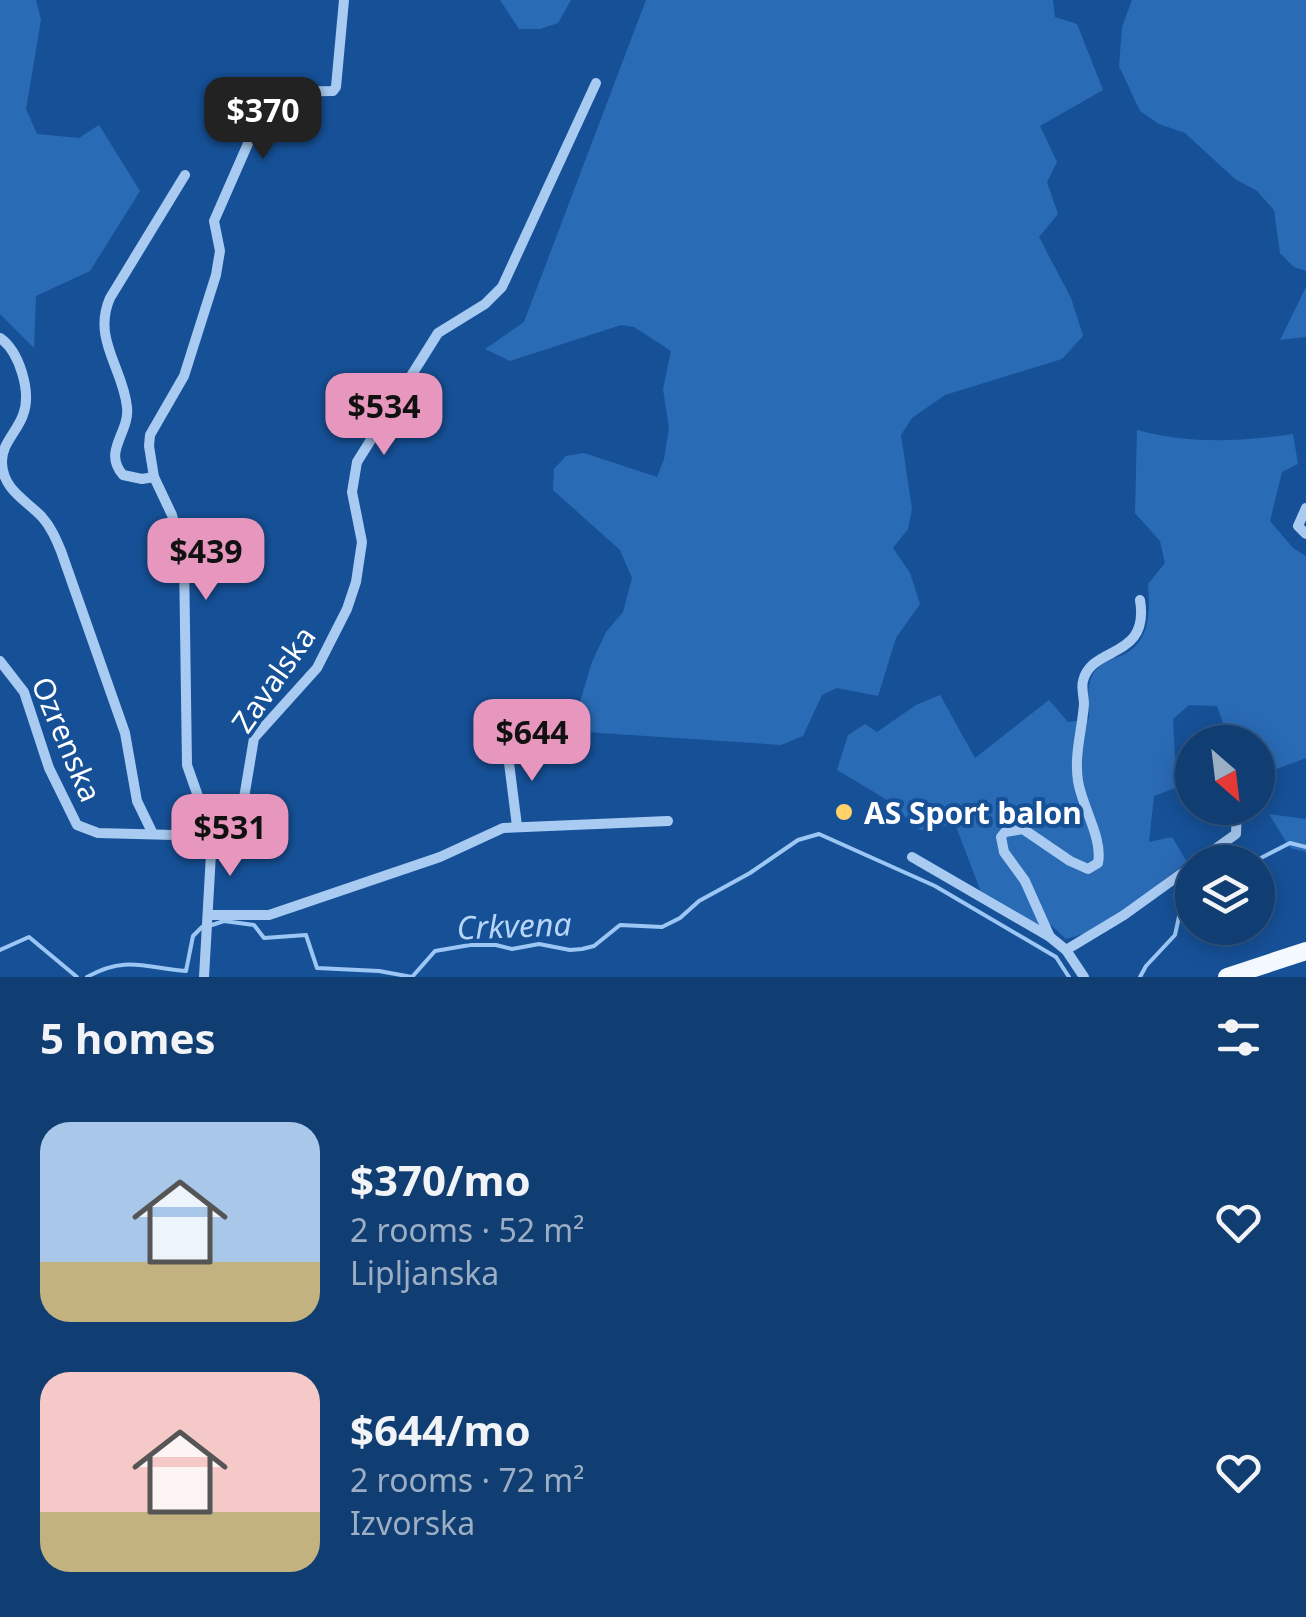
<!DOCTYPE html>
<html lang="en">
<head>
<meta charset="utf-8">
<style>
	body { margin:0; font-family:"Noto Sans",sans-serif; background:#1e487a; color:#f1f3f6; height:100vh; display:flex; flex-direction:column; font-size:38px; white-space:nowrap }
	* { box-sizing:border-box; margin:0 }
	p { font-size:32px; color:#9caec4 }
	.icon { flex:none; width:55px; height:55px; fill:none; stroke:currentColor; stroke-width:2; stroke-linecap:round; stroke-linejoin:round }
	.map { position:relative; height:977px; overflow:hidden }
	.panel { display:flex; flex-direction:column; background:#103d72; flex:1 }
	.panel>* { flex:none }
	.needle { width:65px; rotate:152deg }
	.fabs { position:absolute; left:1175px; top:725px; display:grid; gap:20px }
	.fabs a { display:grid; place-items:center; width:100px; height:100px; border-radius:50%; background:#103d72; box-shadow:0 5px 25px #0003,0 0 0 2px #305684; font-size:50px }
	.price { position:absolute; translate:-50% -85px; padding:0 22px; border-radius:20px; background:#e797bd; color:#111; font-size:32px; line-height:65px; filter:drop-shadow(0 2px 5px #0008) }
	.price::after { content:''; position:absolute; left:50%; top:60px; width:30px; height:22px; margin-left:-15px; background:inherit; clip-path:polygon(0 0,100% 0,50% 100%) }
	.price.on { background:#222; color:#fff }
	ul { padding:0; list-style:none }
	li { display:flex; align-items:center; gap:30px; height:250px; padding:0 40px }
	li span { display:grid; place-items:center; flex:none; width:280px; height:200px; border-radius:30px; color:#555 }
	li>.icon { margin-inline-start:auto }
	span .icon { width:120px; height:120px; fill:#fffc; stroke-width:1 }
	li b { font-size:42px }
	h2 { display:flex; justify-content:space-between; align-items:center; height:120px; padding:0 40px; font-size:42px }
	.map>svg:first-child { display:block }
	.green { fill:#2a6bb6 }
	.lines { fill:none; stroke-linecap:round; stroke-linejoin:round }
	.stream { stroke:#9cc6f4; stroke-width:4 }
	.street { stroke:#a9cbf2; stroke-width:10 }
	.primary { stroke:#f4f8ff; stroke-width:18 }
	.poi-dot { fill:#ffd26a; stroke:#165198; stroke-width:4 }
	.labels { text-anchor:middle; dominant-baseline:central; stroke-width:8; stroke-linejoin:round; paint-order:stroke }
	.street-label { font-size:30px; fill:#fff; stroke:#165198 }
	.poi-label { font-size:30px; font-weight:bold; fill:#fff; stroke:#165198; text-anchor:start }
	.water-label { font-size:32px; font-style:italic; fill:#b6d5f8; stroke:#165198 }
</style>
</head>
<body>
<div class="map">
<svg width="1306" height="977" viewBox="0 0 1306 977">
	<rect width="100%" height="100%" fill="#165198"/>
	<g class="green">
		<polygon points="0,0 36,0 41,20 26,109 37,134 79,138 99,125 140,191 90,271 36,296 34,348 0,314"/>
		<polygon points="500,0 571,0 558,23 540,29 519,29"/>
		<polygon points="646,0 1053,0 1055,17 1077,24 1103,90 1040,126 1057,162 1047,182 1058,214 1039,237 1071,298 1083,336 1062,359 945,395 912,418 901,435 912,509 908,529 893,548 910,573 920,604 896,638 878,696 837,688 822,695 803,736 781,745 585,732 576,715 592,662 606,632 623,612 632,578 620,550 553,490 554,469 566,456 584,453 657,477 664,459 669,428 663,389 671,351 634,327 621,325 510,361 485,349 524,322"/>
		<polygon points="1132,0 1306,0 1306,271 1294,267 1280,253 1274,210 1257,191 1235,179 1185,133 1159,124 1140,111 1119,66 1122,27"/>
		<polygon points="1306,287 1306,337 1280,340"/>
		<path d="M1137 430C1189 444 1240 442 1293 434L1298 464 1282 472 1270 521 1293 548 1306 556V758L1258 776V742H1230L1217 706 1189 705 1173 719 1175 757 1183 785 1154 796 1149 842 1172 837 1187 862C1151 889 1111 929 1066 939L1051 925 1039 928 981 892 955 824 920 830 884 798 837 770 848 735 865 724 877 732 916 705 940 695 975 758 1049 700 1068 722 1089 719C1089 704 1085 684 1095 671 1101 663 1113 659 1123 655 1151 641 1150 611 1148 584L1165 563 1160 541 1135 513Z"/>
		<polygon points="1269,814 1306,819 1306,852 1290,848"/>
	</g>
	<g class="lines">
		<g class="stream">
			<polyline points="1253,862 1290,843 1306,847"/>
			<polyline points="212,925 224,921 254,925 264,938 306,935 317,968 379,971 412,977 435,951 470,945 496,945 512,949 539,944 570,950 582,949 594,946 620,925 662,927 680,918 699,901 750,873 798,840 819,834 935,886 1056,957 1069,977"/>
			<polyline points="0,950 29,937 77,977"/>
			<path d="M87 977C126 955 146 968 186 971L193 936 202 927"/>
			<polyline points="1140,977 1146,966 1175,935 1183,898 1192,894"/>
		</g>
		<g class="street">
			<path d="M0 338C19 351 32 392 23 415 17 432 1 444 2 463 3 490 26 500 42 517 51 527 56 539 61 551L125 733 137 801 153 834"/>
			<path d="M154 477 142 479 123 475C102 451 130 433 127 407 123 368 92 339 110 298L185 175"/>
			<polyline points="1306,508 1298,526 1306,534"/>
			<polyline points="0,661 24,692 49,768 77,825 98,833 212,836"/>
			<polyline points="507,747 517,826"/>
			<polyline points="212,836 244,798 254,738 317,668 347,609 356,582 362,542 352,492 357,462 438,333 485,304 502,287 596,83"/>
			<polyline points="912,857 1050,937 1066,950 1084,977"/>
			<polyline points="1197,862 1236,834 1237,808"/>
			<polyline points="208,915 269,915 440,857 503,828 668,821"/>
			<path d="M1050 937 1025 881 1004 852 1001 837 1005 832 1023 829 1070 861 1088 869 1098 863C1103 838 1082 807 1078 781 1074 754 1082 731 1084 704 1084 697 1081 688 1083 681 1091 645 1150 660 1140 600"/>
			<polyline points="1066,950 1124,915 1192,866"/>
			<polyline points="204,977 212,836 187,765 184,558 172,515 154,477 149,446 150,435 184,376 216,275 220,251 214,221 250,139 257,97 269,92 333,91 336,87 344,0"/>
		</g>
		<polyline class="primary" points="1227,977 1306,951"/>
	</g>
	<circle class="poi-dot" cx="844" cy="812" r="10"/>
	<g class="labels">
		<g class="street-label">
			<text transform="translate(273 679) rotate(-55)">Zavalska</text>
			<text transform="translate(67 739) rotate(67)">Ozrenska</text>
		</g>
		<g class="poi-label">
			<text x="864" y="812">AS Sport balon</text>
		</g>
		<g class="water-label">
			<text transform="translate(514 925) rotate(-2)">Crkvena</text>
		</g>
	</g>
</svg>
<div class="fabs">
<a><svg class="needle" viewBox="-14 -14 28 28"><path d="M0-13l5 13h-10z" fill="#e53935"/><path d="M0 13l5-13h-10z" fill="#9caec4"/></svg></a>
<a><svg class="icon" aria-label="layers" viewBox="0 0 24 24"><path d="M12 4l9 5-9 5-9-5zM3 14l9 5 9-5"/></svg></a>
</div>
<b class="price on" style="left:263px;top:162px">$370</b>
<b class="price" style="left:384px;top:458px">$534</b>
<b class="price" style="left:206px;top:603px">$439</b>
<b class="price" style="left:532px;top:784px">$644</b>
<b class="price" style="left:230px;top:879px">$531</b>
</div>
<section class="panel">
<h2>5 homes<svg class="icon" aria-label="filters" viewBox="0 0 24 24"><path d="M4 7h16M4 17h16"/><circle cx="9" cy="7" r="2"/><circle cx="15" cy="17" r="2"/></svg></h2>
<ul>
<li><span style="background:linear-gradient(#a9c7e8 70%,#c2b280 0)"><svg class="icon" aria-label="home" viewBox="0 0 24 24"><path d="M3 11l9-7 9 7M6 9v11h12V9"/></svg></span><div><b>$370/mo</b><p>2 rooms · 52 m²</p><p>Lipljanska</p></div><svg class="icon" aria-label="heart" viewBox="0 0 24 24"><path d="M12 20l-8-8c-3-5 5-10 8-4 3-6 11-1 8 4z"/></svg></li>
<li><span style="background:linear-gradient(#f6c9c9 70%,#c2b280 0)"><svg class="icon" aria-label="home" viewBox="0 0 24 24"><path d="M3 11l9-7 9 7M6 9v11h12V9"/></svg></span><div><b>$644/mo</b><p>2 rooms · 72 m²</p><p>Izvorska</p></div><svg class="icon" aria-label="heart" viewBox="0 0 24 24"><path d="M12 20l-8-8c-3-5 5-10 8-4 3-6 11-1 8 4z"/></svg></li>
</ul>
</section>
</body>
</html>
